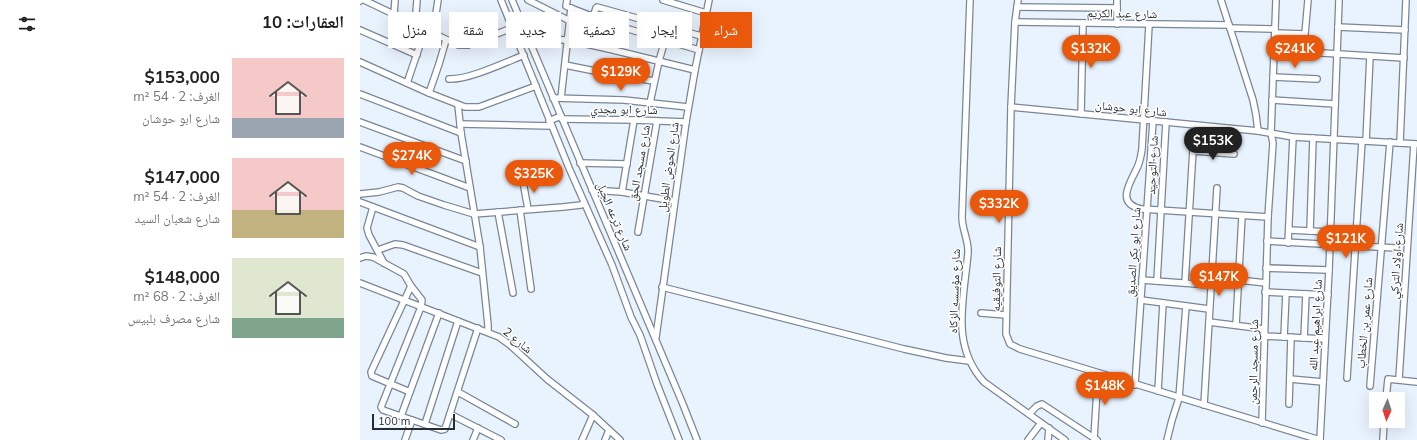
<!DOCTYPE html>
<html lang="ar">
<head>
<meta charset="utf-8">
<style>
	body { margin:0; font-family:Mulish,"Noto Naskh Arabic",sans-serif; background:#f6f6f6; color:#222; direction:rtl; height:100vh; display:flex; flex-direction:column; font-size:15px; white-space:nowrap }
	* { box-sizing:border-box; margin:0 }
	p { font-size:13px; color:#767676 }
	.icon { flex:none; width:22px; height:22px; fill:none; stroke:currentColor; stroke-width:2; stroke-linecap:round; stroke-linejoin:round }
	.map { position:relative; flex:1; overflow:hidden; direction:ltr }
	.details { display:flex; flex-direction:column; background:#fff; width:360px }
	.details>* { flex:none }
	.banner { position:absolute; left:12px; top:12px; width:380px; height:36px; direction:rtl; display:flex; gap:8px }
	.needle { width:26px; rotate:183deg }
	.tools { position:absolute; left:1009px; top:392px; display:grid; gap:8px }
	.tools a { display:grid; place-items:center; width:36px; height:36px; border-radius:0px; background:#fff; box-shadow:0 4px 16px #0002; font-size:20px }
	.scale { position:absolute; left:12px; bottom:10px; width:83px; box-sizing:border-box; padding-left:4px; border:2px solid #272d34; border-top:0; font-size:11px; line-height:14px; white-space:nowrap; color:#272d34; -webkit-text-stroke:3px #fff; paint-order:stroke }
	.price { position:absolute; translate:-50% -34px; padding:0 9px; border-radius:14px; background:#ea580c; color:#fff; font-size:13px; line-height:26px; filter:drop-shadow(0 1px 2px #0008) }
	.price::after { content:''; position:absolute; left:50%; top:24px; width:12px; height:9px; margin-left:-6px; background:inherit; clip-path:polygon(0 0,100% 0,50% 100%) }
	.price.on { background:#222; color:#fff }
	ul { padding:0; list-style:none }
	li { display:flex; align-items:center; gap:12px; height:100px; padding:0 16px }
	li span { display:grid; place-items:center; flex:none; width:112px; height:80px; border-radius:0px; color:#555 }
	li>.icon { margin-inline-start:auto }
	span .icon { width:48px; height:48px; fill:#fffc; stroke-width:1 }
	li b { font-size:17px }
	h2 { display:flex; justify-content:space-between; align-items:center; height:48px; padding:0 16px; font-size:17px }
	.tag { padding:0 14px; border-radius:0px; background:#fff; box-shadow:0 4px 16px #0002; font-size:14px; line-height:36px }
	.tag.on { background:#ea580c; color:#fff }
	main { display:flex; flex:1; min-height:0 }
	.map>svg:first-child { display:block }
	.lines { fill:none; stroke-linecap:round; stroke-linejoin:round }
	.street-casing { stroke:#788696; stroke-width:8 }
	.street { stroke:#fff; stroke-width:5.5 }
	.labels { text-anchor:middle; dominant-baseline:central; stroke-width:3; stroke-linejoin:round; paint-order:stroke }
	.street-label { font-size:12px; fill:#272d34; stroke:#fff }
</style>
</head>
<body>
<main>
<div class="map">
<svg width="1057" height="440" viewBox="0 0 1057 440">
	<rect width="100%" height="100%" fill="#e9f3fe"/>
	<g class="lines">
		<defs>
			<g id="street">
				<polyline points="4,0 98,45 108,45 152,28"/>
				<polyline points="141,0 209,168 252,265 271,317 280,335 297,384 319,440"/>
				<polyline points="152,0 322,402 337,440"/>
				<polyline points="168,0 210,21"/>
				<polyline points="207,0 206,6 208,7 255,25 339,50"/>
				<polyline points="303,0 346,13"/>
				<path d="M610 0 602 217C602 230 609 241 608 253 604 299 590 345 624 382L705 440"/>
				<polyline points="658,0 655,22 651,107 646,334 650,344 660,349 960,440"/>
				<polyline points="861,0 893,100 896,115 898,131"/>
				<polyline points="0,1 1,0"/>
				<polyline points="657,7 757,8"/>
				<polyline points="34,15 35,0"/>
				<polyline points="233,17 236,8 237,7 341,36"/>
				<polyline points="655,22 869,25"/>
				<polyline points="757,24 757,0"/>
				<polyline points="55,25 57,0"/>
				<path d="M789 25 782 149C781 156 780 162 777 168 770 183 755 204 782 209L908 217"/>
				<polyline points="978,27 1045,30"/>
				<polyline points="870,28 915,29"/>
				<polyline points="0,30 57,55"/>
				<polyline points="915,33 945,34 948,0"/>
				<polyline points="73,34 78,0"/>
				<polyline points="169,39 208,40 249,49 335,70"/>
				<polyline points="249,49 251,23"/>
				<polyline points="914,50 1044,58"/>
				<polyline points="0,62 69,93 105,107 119,107 176,86"/>
				<polyline points="205,65 250,74 294,81"/>
				<polyline points="913,77 957,79"/>
				<path d="M89 79C108 80 144 63 164 55"/>
				<polyline points="47,83 65,30"/>
				<polyline points="69,93 79,64 86,40"/>
				<polyline points="0,94 101,133"/>
				<polyline points="193,98 264,100 328,107"/>
				<polyline points="201,98 211,8"/>
				<polyline points="912,100 975,104"/>
				<polyline points="290,103 299,61 305,40"/>
				<polyline points="98,105 101,133 120,247 128,325 128,332"/>
				<polyline points="651,107 898,131 933,137 1057,144"/>
				<polyline points="721,114 723,23"/>
				<polyline points="202,119 274,120 326,122"/>
				<polyline points="189,121 201,116"/>
				<polyline points="0,122 106,161"/>
				<polyline points="100,124 191,126"/>
				<polyline points="1006,141 1010,56"/>
				<polyline points="1040,143 1046,0"/>
				<polyline points="0,147 110,188"/>
				<polyline points="833,151 874,154"/>
				<polyline points="220,163 267,164"/>
				<polyline points="163,182 168,209"/>
				<polyline points="232,190 262,192 314,201"/>
				<polyline points="262,192 274,120"/>
				<polyline points="0,194 19,192 38,187 43,188 58,196 84,205 114,214 203,207 221,205 224,203"/>
				<polyline points="0,202 120,247"/>
				<polyline points="13,207 7,228 9,235 24,263"/>
				<polyline points="160,210 171,289"/>
				<polyline points="138,212 153,293"/>
				<polyline points="929,230 970,232"/>
				<polyline points="950,231 953,138"/>
				<polyline points="278,232 297,121"/>
				<polyline points="907,241 1036,248"/>
				<polyline points="928,243 933,137"/>
				<polyline points="18,250 35,244 43,245 122,273"/>
				<polyline points="0,258 6,256 13,257 44,274 51,286 62,300 61,307 21,407 23,410 81,430 85,429 118,328"/>
				<polyline points="906,268 969,270"/>
				<polyline points="851,277 906,283"/>
				<polyline points="782,280 836,284"/>
				<polyline points="797,281 806,122"/>
				<polyline points="0,283 139,337 150,345 187,379 233,415 260,440"/>
				<polyline points="825,283 834,133"/>
				<polyline points="302,287 544,349 586,358 609,361"/>
				<polyline points="905,292 968,295"/>
				<polyline points="781,300 849,309"/>
				<polyline points="621,313 646,315"/>
				<polyline points="849,322 904,329"/>
				<polyline points="876,325 882,216"/>
				<polyline points="904,336 965,339"/>
				<polyline points="296,337 326,122 335,70 349,0"/>
				<polyline points="924,337 926,293"/>
				<polyline points="944,338 946,294"/>
				<polyline points="987,378 1002,141"/>
				<polyline points="930,379 963,382"/>
				<polyline points="1039,379 1054,144"/>
				<polyline points="775,385 793,121"/>
				<polyline points="1010,386 1030,142"/>
				<polyline points="798,391 803,303"/>
				<polyline points="50,392 12,376 11,372 51,286"/>
				<polyline points="98,392 155,424"/>
				<polyline points="1026,399 1028,379 1057,382"/>
				<polyline points="929,404 931,337"/>
				<polyline points="844,405 857,188"/>
				<polyline points="90,414 141,440"/>
				<polyline points="669,414 677,406 682,404 737,440"/>
				<polyline points="41,416 79,313"/>
				<polyline points="902,423 908,217 913,143 911,133 916,0"/>
				<polyline points="65,424 98,321"/>
				<polyline points="734,438 738,373"/>
				<polyline points="45,440 52,420"/>
				<polyline points="113,440 118,428"/>
				<polyline points="222,440 233,415"/>
				<polyline points="245,440 249,430"/>
				<polyline points="668,440 681,423"/>
				<polyline points="688,440 689,428"/>
				<polyline points="807,440 812,420 819,398 826,306"/>
				<polyline points="960,440 969,270 979,0"/>
				<polyline points="1023,440 1024,421"/>
			</g>
		</defs>
		<use href="#street" class="street-casing"/>
		<use href="#street" class="street"/>
	</g>
	<g class="labels">
		<g class="street-label">
			<text transform="translate(762 13) rotate(1)">شارع عبد الكريم</text>
			<text transform="translate(771 108) rotate(6)">شارع ابو حوشان</text>
			<text transform="translate(264 109) rotate(1)">شارع ابو مجدي</text>
			<text transform="translate(279 163) rotate(-80)">شارع مسجد الحق</text>
			<text transform="translate(792 165) rotate(-87)">شارع التوحيد</text>
			<text transform="translate(308 167) rotate(-82)">شارع الحوض الطويل</text>
			<text transform="translate(255 216) rotate(67)">شارع ترعه الجبل</text>
			<text transform="translate(773 252) rotate(-86)">شارع ابو بكر الصديق</text>
			<text transform="translate(1036 261) rotate(-86)">شارع اولاد التركي</text>
			<text transform="translate(636 279) rotate(-89)">شارع التوفيقيه</text>
			<text transform="translate(594 291) rotate(-88)">شارع مؤسسه الزكاه</text>
			<text transform="translate(1004 323) rotate(-85)">شارع عمر بن الخطاب</text>
			<text transform="translate(955 325) rotate(-87)">شارع ابراهيم عبد الله</text>
			<text transform="translate(158 340) rotate(39)">شارع 2</text>
			<text transform="translate(893 362) rotate(-89)">شارع مسجد الرحمن</text>
		</g>
	</g>
</svg>
<div class="tools">
<a><svg class="needle" viewBox="-14 -14 28 28"><path d="M0-13l5 13h-10z" fill="#e53935"/><path d="M0 13l5-13h-10z" fill="#767676"/></svg></a>
</div>
<div class="scale">100 m</div>
<b class="price" style="left:731px;top:69px">$132K</b>
<b class="price" style="left:935px;top:69px">$241K</b>
<b class="price" style="left:261px;top:92px">$129K</b>
<b class="price on" style="left:853px;top:161px">$153K</b>
<b class="price" style="left:52px;top:176px">$274K</b>
<b class="price" style="left:174px;top:194px">$325K</b>
<b class="price" style="left:639px;top:224px">$332K</b>
<b class="price" style="left:986px;top:259px">$121K</b>
<b class="price" style="left:859px;top:297px">$147K</b>
<b class="price" style="left:745px;top:406px">$148K</b>
<div class="banner">
<a class="tag on">شراء</a>
<a class="tag">إيجار</a>
<a class="tag">تصفية</a>
<a class="tag">جديد</a>
<a class="tag">شقة</a>
<a class="tag">منزل</a>
</div>
</div>
<section class="details">
<h2>العقارات: 10<svg class="icon" aria-label="filters" viewBox="0 0 24 24"><path d="M4 7h16M4 17h16"/><circle cx="9" cy="7" r="2"/><circle cx="15" cy="17" r="2"/></svg></h2>
<ul>
<li><span style="background:linear-gradient(#f6c9c9 75%,#9aa5b1 0)"><svg class="icon" aria-label="home" viewBox="0 0 24 24"><path d="M3 11l9-7 9 7M6 9v11h12V9"/></svg></span><div><b>$153,000</b><p>الغرف: 2 · 54 m²</p><p>شارع ابو حوشان</p></div></li>
<li><span style="background:linear-gradient(#f6c9c9 65%,#c2b280 0)"><svg class="icon" aria-label="home" viewBox="0 0 24 24"><path d="M3 11l9-7 9 7M6 9v11h12V9"/></svg></span><div><b>$147,000</b><p>الغرف: 2 · 54 m²</p><p>شارع شعبان السيد</p></div></li>
<li><span style="background:linear-gradient(#dfe7d0 75%,#7fa58c 0)"><svg class="icon" aria-label="home" viewBox="0 0 24 24"><path d="M3 11l9-7 9 7M6 9v11h12V9"/></svg></span><div><b>$148,000</b><p>الغرف: 2 · 68 m²</p><p>شارع مصرف بلبيس</p></div></li>
</ul>
</section>
</main>
</body>
</html>
